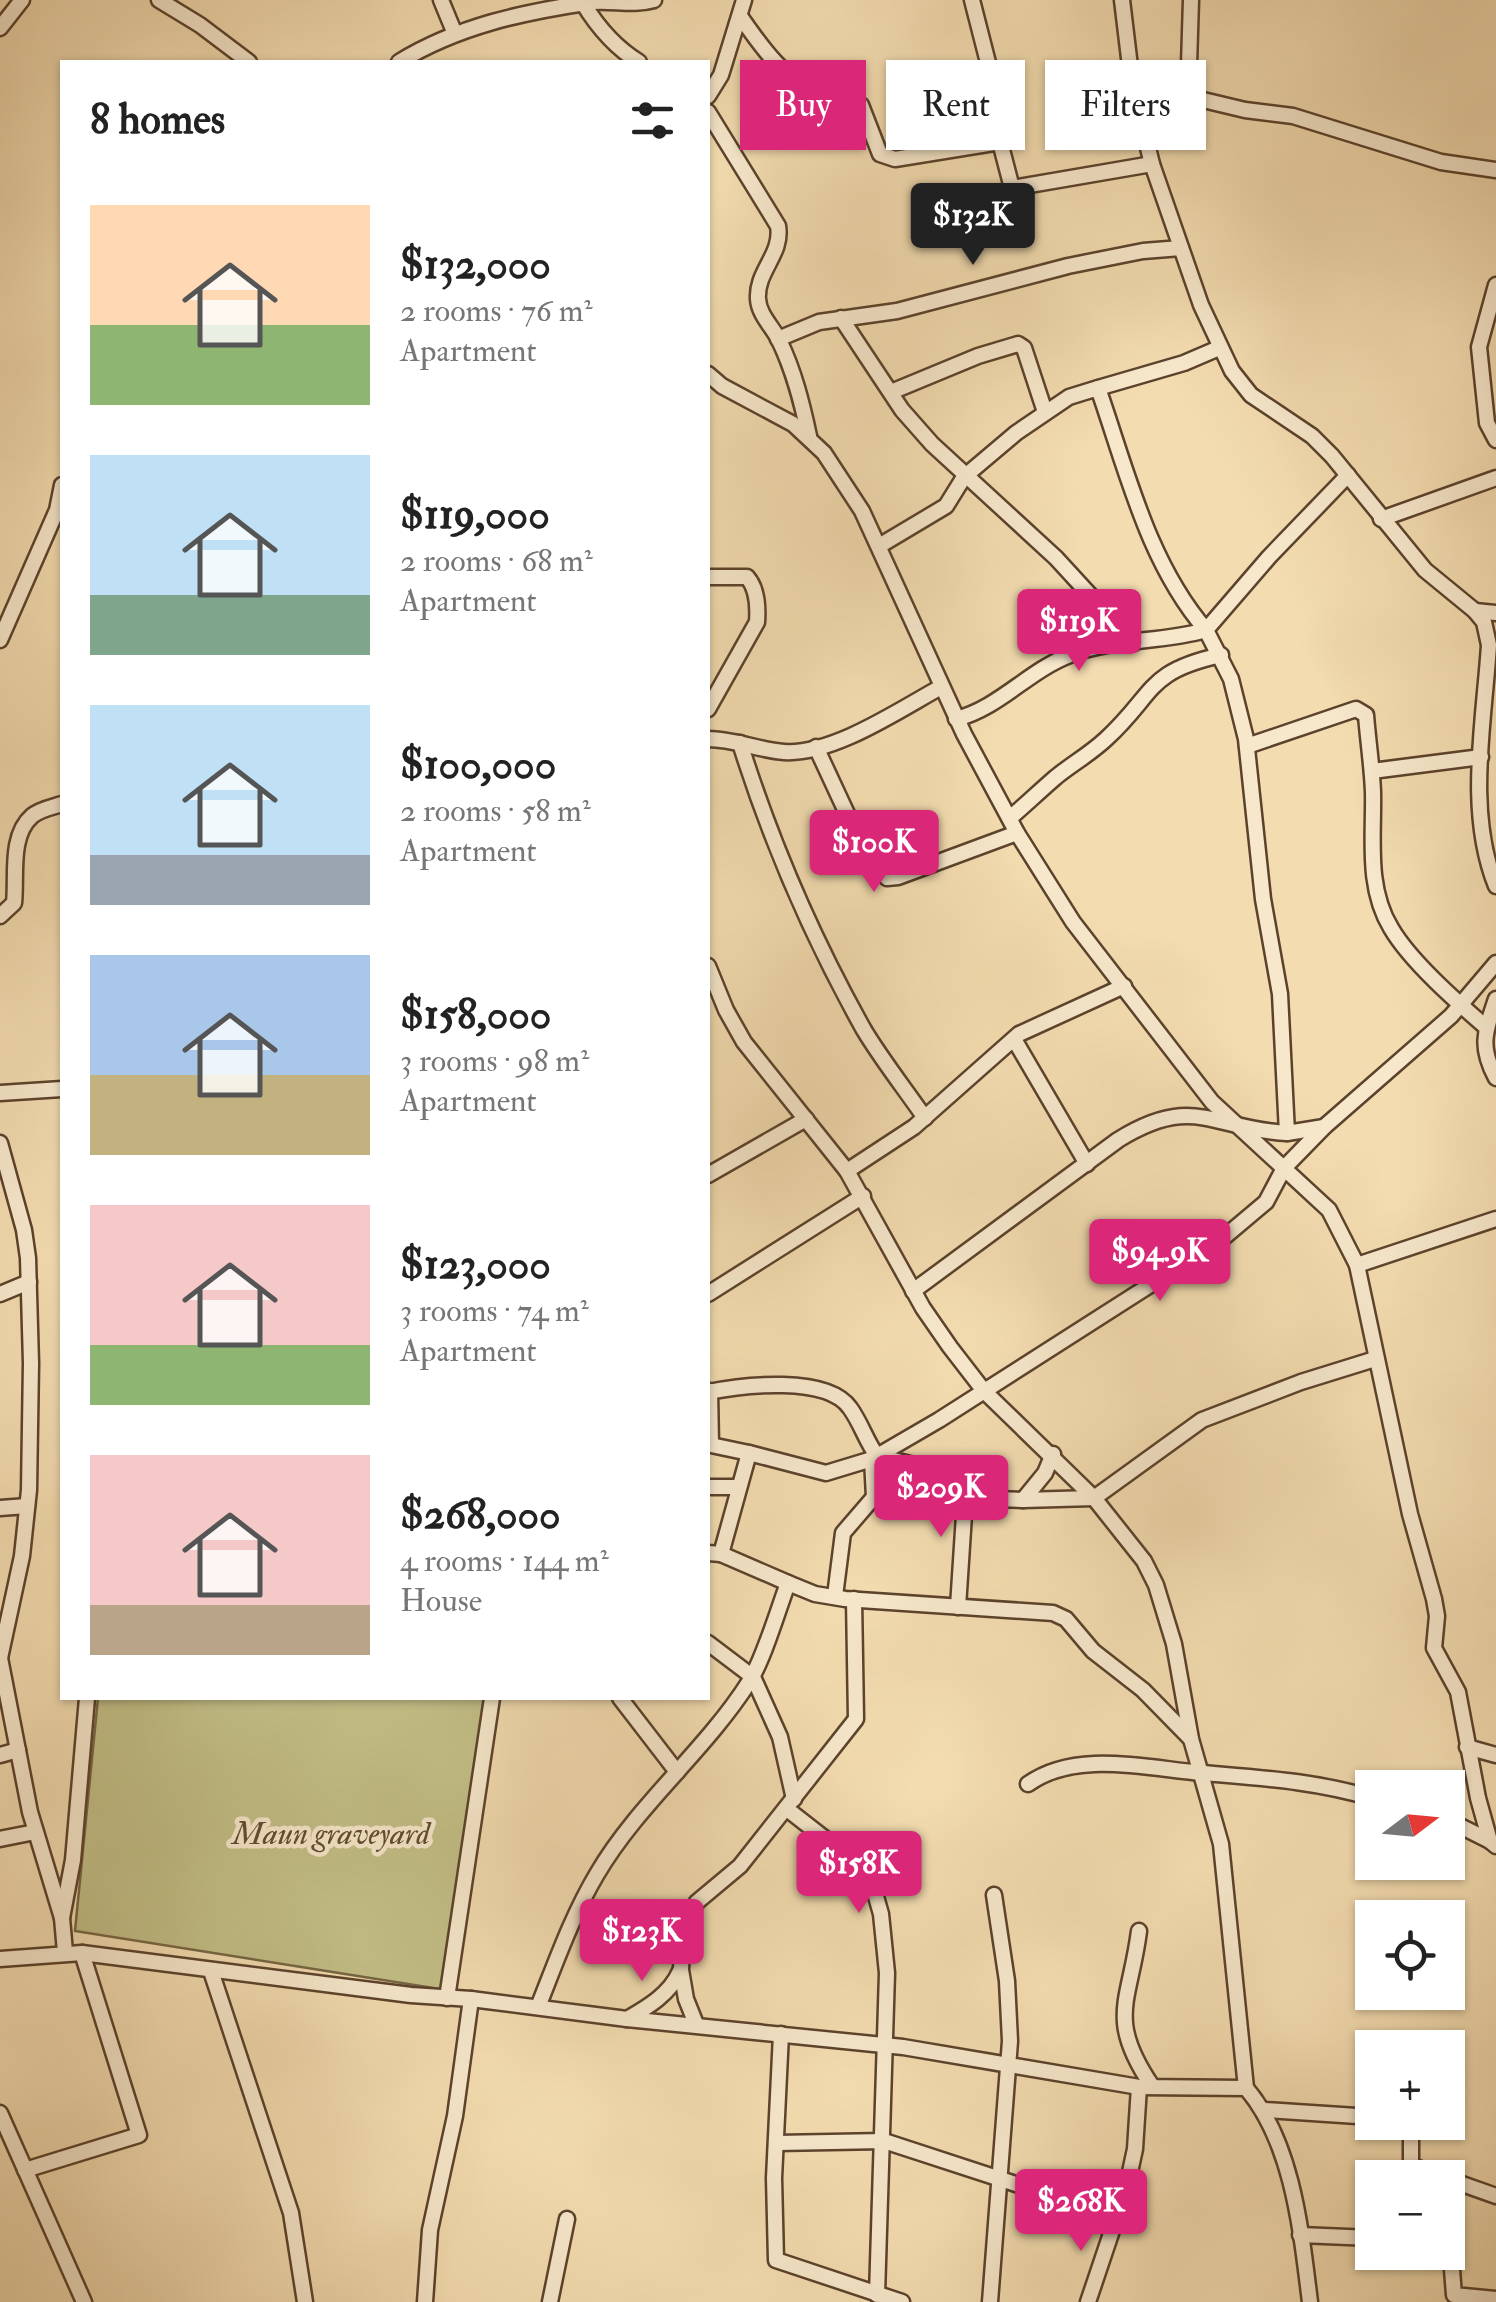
<!DOCTYPE html>
<html lang="en">
<head>
<meta charset="utf-8">
<style>
	body { margin:0; font-family:"IM FELL Double Pica",serif; background:#f2f2f2; color:#222; height:100vh; display:flex; flex-direction:column; font-size:38px; white-space:nowrap }
	* { box-sizing:border-box; margin:0 }
	p { font-size:32px; color:#767676 }
	.icon { flex:none; width:55px; height:55px; fill:none; stroke:currentColor; stroke-width:2; stroke-linecap:round; stroke-linejoin:round }
	.map { position:relative; flex:1; overflow:hidden }
	.sheet { position:absolute; left:60px; top:60px; width:650px; height:1640px; display:flex; flex-direction:column; background:#fff; border-radius:0px; box-shadow:0 2px 8px #0004 }
	.sheet>* { flex:none }
	.banner { position:absolute; left:740px; top:60px; width:605px; height:90px; display:flex; gap:20px }
	.needle { width:65px; rotate:74deg }
	.controls { position:absolute; left:1355px; top:1770px; display:grid; gap:20px }
	.controls a { display:grid; place-items:center; width:110px; height:110px; border-radius:0px; background:#fff; box-shadow:0 2px 8px #0004; font-size:50px }
	.price { position:absolute; translate:-50% -85px; padding:0 22px; border-radius:10px; background:#db2777; color:#fff; font-size:32px; line-height:65px; filter:drop-shadow(0 2px 5px #0008) }
	.price::after { content:''; position:absolute; left:50%; top:60px; width:30px; height:22px; margin-left:-15px; background:inherit; clip-path:polygon(0 0,100% 0,50% 100%) }
	.price.on { background:#222; color:#fff }
	ul { padding:0; list-style:none }
	li { display:flex; align-items:center; gap:30px; height:250px; padding:0 30px }
	li span { display:grid; place-items:center; flex:none; width:280px; height:200px; border-radius:0px; color:#555 }
	li>.icon { margin-inline-start:auto }
	span .icon { width:120px; height:120px; fill:#fffc; stroke-width:1 }
	li b { font-size:42px }
	h2 { display:flex; justify-content:space-between; align-items:center; height:120px; padding:0 30px; font-size:42px }
	.pill { padding:0 35px; border-radius:0px; background:#fff; box-shadow:0 2px 8px #0004; font-size:35px; line-height:90px }
	.pill.on { background:#db2777; color:#fff }
	.map>svg:first-child { display:block }
	.green { fill:#c2be86; stroke:#766643; stroke-width:2.5 }
	.lines { fill:none; stroke-linecap:round; stroke-linejoin:round }
	.minor-casing { stroke:#5c422c; stroke-width:19 }
	.minor { stroke:#f7e8cc; stroke-width:14 }
	.labels { text-anchor:middle; dominant-baseline:central; stroke-width:9; stroke-linejoin:round; paint-order:stroke }
	.park-label { font-size:32px; font-style:italic; fill:#5f4c2f; stroke:#f7e8cc }
</style>
</head>
<body>
<div class="map">
<svg width="1496" height="2302" viewBox="0 0 1496 2302">
	<rect width="100%" height="100%" fill="#f3dcb0"/>
	<filter id="stains"><feTurbulence type="fractalNoise" baseFrequency=".002" numOctaves="4"/><feColorMatrix values="0 0 0 0 .2 0 0 0 0 .09 0 0 0 0 .02 0 0 0 .5 -.17"/></filter>
	<radialGradient id="worn" r=".72"><stop offset=".6" stop-color="#630" stop-opacity="0"/><stop offset="1" stop-color="#630" stop-opacity=".3"/></radialGradient>
	<polygon class="green" points="98,1698 489,1698 446,1990 75,1931"/>
	<g class="lines">
		<defs>
			<g id="minor">
				<polyline points="159,0 200,25 249,62"/>
				<polyline points="441,0 455,34"/>
				<polyline points="972,0 994,86 1000,142 1012,188 1152,164"/>
				<path d="M1122 0 1132 83 1152 164 1201 305 1232 371 1251 395 1312 436 1332 456 1425 570 1475 611 1484 622 1489 645C1484 723 1466 811 1496 886"/>
				<path d="M583 3C597 26 616 48 639 62"/>
				<path d="M740 16C760 45 786 83 822 94 835 98 848 97 861 105L880 154 895 159 1000 142"/>
				<polyline points="0,28 22,0"/>
				<path d="M399 62C458 26 523 12 592 2 613 0 633 6 654 0"/>
				<polyline points="1132,83 1245,110 1293,116 1441,162 1496,170"/>
				<polyline points="708,96 721,75 744,0"/>
				<polyline points="1188,97 1191,0"/>
				<path d="M708 112 778 226C783 254 756 271 758 299 759 315 772 326 779 340 794 371 802 403 809 436"/>
				<polyline points="1496,285 1479,347 1487,423 1496,440"/>
				<polyline points="841,318 902,410 932,444 1056,558 1134,643"/>
				<polyline points="778,339 819,322 897,311 1068,266 1143,251 1181,248"/>
				<polyline points="708,374 722,386 793,424 824,453 862,511 964,734 1017,833 1073,922 1212,1102 1329,1210 1357,1265 1410,1514 1434,1599 1437,1616 1434,1648 1458,1692 1478,1798 1490,1841 1496,1846"/>
				<polyline points="1098,388 1184,363 1219,348"/>
				<polyline points="891,392 978,356 1018,344 1024,348 1045,412"/>
				<polyline points="1381,519 1496,478"/>
				<path d="M879 546 946 506 964 477 1016 433 1069 397 1098 388C1127 471 1148 563 1206 630 1162 643 1112 638 1070 655 1028 671 999 708 956 719"/>
				<path d="M708 577H747C757 588 758 608 757 622L708 709"/>
				<polyline points="1475,611 1496,613"/>
				<polyline points="0,640 57,510 62,485"/>
				<path d="M708 739C734 739 758 750 784 752 833 755 899 710 941 687"/>
				<path d="M740 743C771 842 813 939 864 1030 882 1060 905 1089 925 1118"/>
				<path d="M1247 746 1356 709 1366 715C1368 741 1372 766 1373 792 1374 838 1366 887 1391 928 1410 961 1458 1003 1487 1028"/>
				<polyline points="816,747 855,831 887,878 898,877 1017,833"/>
				<polyline points="1372,771 1481,757"/>
				<path d="M1010 818C1025 805 1041 790 1056 777 1072 764 1090 754 1106 739 1156 693 1145 672 1221 655"/>
				<path d="M0 916 14 903C17 877 9 836 32 816 40 809 53 807 62 804"/>
				<polyline points="708,966 726,1010 744,1042 847,1171 923,1308 950,1347 984,1391 1094,1498 1144,1561 1156,1585 1174,1644 1191,1739 1221,1844 1246,2088"/>
				<path d="M1496 999C1485 1032 1479 1046 1496 1078"/>
				<polyline points="1014,1039 1087,1164"/>
				<polyline points="0,1093 62,1089"/>
				<polyline points="1324,1127 1287,1133 1280,994 1263,899 1246,739 1231,679 1206,630 1269,557 1348,475"/>
				<polyline points="0,1143 24,1230 28,1258 31,1363 29,1490 22,1556 0,1658"/>
				<polyline points="847,1171 914,1127 1019,1034 1124,986"/>
				<polyline points="708,1175 806,1119"/>
				<polyline points="1357,1265 1496,1219"/>
				<path d="M913 1291 1118 1140C1194 1093 1212 1129 1287 1133"/>
				<polyline points="0,1294 29,1282"/>
				<polyline points="708,1294 863,1196"/>
				<polyline points="710,1391 711,1445 749,1453"/>
				<path d="M708 1392C743 1385 827 1375 850 1408 861 1423 866 1441 877 1456L968 1478 986 1494"/>
				<polyline points="708,1487 739,1487"/>
				<polyline points="1023,1500 1094,1498 1202,1420 1301,1382 1375,1359"/>
				<polyline points="0,1508 27,1506"/>
				<polyline points="708,1553 721,1554 749,1453 826,1473 872,1459"/>
				<polyline points="721,1554 788,1583"/>
				<polyline points="835,1596 843,1533 874,1497 872,1459 939,1420 1222,1239 1266,1202 1284,1168 1324,1127 1451,1016 1496,963"/>
				<polyline points="958,1607 964,1515 976,1492 996,1499 1023,1500 1045,1473 1053,1454"/>
				<polyline points="708,1643 753,1677 780,1737 794,1799"/>
				<polyline points="0,1658 30,1812 62,1918"/>
				<polyline points="620,1698 677,1772"/>
				<polyline points="1467,1747 1496,1755"/>
				<polyline points="0,1755 18,1750"/>
				<path d="M1028 1784C1077 1749 1149 1769 1203 1773 1261 1778 1316 1781 1372 1798"/>
				<polyline points="787,1809 860,1866 871,1879 881,1914 887,1973 877,2295"/>
				<polyline points="1448,1820 1490,1841"/>
				<polyline points="0,1839 35,1832"/>
				<path d="M1139 1931C1130 2002 1106 2018 1152 2086"/>
				<polyline points="65,1952 62,1918 73,1860 87,1698"/>
				<path d="M0 1959 82 1953 411 1995 471 1999 627 2019 903 2047 1139 2087 1246 2088C1293 2143 1301 2231 1310 2302"/>
				<polyline points="211,1971 291,2213 305,2302"/>
				<polyline points="447,1998 492,1698"/>
				<path d="M538 2007C556 1962 572 1916 597 1874 638 1804 705 1751 749 1682 763 1661 778 1610 788 1583L815 1594 845 1599 1053 1613 1066 1619 1093 1651 1143 1690 1191 1739"/>
				<path d="M627 2019C648 2007 670 1994 680 1971"/>
				<polyline points="696,2024 686,1999 681,1970 683,1925 697,1902 740,1866 856,1719 854,1599"/>
				<polyline points="781,2034 774,2178 776,2260 902,2302"/>
				<polyline points="1265,2110 1372,2117"/>
				<polyline points="0,2113 84,2302"/>
				<polyline points="1411,2122 1411,2165 1442,2178"/>
				<polyline points="777,2143 884,2141 1080,2205 1116,2221"/>
				<polyline points="25,2170 139,2135 82,1953"/>
				<polyline points="1448,2179 1496,2196"/>
				<polyline points="1300,2235 1372,2238"/>
				<polyline points="1446,2252 1451,2257 1454,2295 1496,2299"/>
				<polyline points="425,2302 430,2230 455,2116 471,1999"/>
				<polyline points="550,2302 567,2219"/>
				<polyline points="990,2302 1010,2041 1007,1981 994,1895"/>
				<polyline points="1088,2302 1127,2186 1135,2149 1139,2087"/>
			</g>
		</defs>
		<use href="#minor" class="minor-casing"/>
		<use href="#minor" class="minor"/>
	</g>
	<g class="labels">
		<g class="park-label">
			<text x="331" y="1834">Maun graveyard</text>
		</g>
	</g>
	<rect width="100%" height="100%" filter="url(#stains)"/>
	<rect width="100%" height="100%" fill="url(#worn)"/>
</svg>
<div class="controls">
<a><svg class="needle" viewBox="-14 -14 28 28"><path d="M0-13l5 13h-10z" fill="#e53935"/><path d="M0 13l5-13h-10z" fill="#767676"/></svg></a>
<a><svg class="icon" aria-label="locate" viewBox="0 0 24 24"><circle cx="12" cy="12" r="6"/><path d="M12 2v4M12 18v4M2 12h4M18 12h4"/></svg></a>
<a>+</a>
<a>−</a>
</div>
<b class="price on" style="left:973px;top:268px">$132K</b>
<b class="price" style="left:1079px;top:674px">$119K</b>
<b class="price" style="left:874px;top:895px">$100K</b>
<b class="price" style="left:1160px;top:1304px">$94.9K</b>
<b class="price" style="left:941px;top:1540px">$209K</b>
<b class="price" style="left:859px;top:1916px">$158K</b>
<b class="price" style="left:642px;top:1984px">$123K</b>
<b class="price" style="left:1081px;top:2254px">$268K</b>
<div class="banner">
<a class="pill on">Buy</a>
<a class="pill">Rent</a>
<a class="pill">Filters</a>
</div>
<section class="sheet">
<h2>8 homes<svg class="icon" aria-label="filters" viewBox="0 0 24 24"><path d="M4 7h16M4 17h16"/><circle cx="9" cy="7" r="2"/><circle cx="15" cy="17" r="2"/></svg></h2>
<ul>
<li><span style="background:linear-gradient(#ffd9b3 60%,#8fb573 0)"><svg class="icon" aria-label="home" viewBox="0 0 24 24"><path d="M3 11l9-7 9 7M6 9v11h12V9"/></svg></span><div><b>$132,000</b><p>2 rooms · 76 m²</p><p>Apartment</p></div></li>
<li><span style="background:linear-gradient(#bfe0f5 70%,#7fa58c 0)"><svg class="icon" aria-label="home" viewBox="0 0 24 24"><path d="M3 11l9-7 9 7M6 9v11h12V9"/></svg></span><div><b>$119,000</b><p>2 rooms · 68 m²</p><p>Apartment</p></div></li>
<li><span style="background:linear-gradient(#bfe0f5 75%,#9aa5b1 0)"><svg class="icon" aria-label="home" viewBox="0 0 24 24"><path d="M3 11l9-7 9 7M6 9v11h12V9"/></svg></span><div><b>$100,000</b><p>2 rooms · 58 m²</p><p>Apartment</p></div></li>
<li><span style="background:linear-gradient(#a9c7e8 60%,#c2b280 0)"><svg class="icon" aria-label="home" viewBox="0 0 24 24"><path d="M3 11l9-7 9 7M6 9v11h12V9"/></svg></span><div><b>$158,000</b><p>3 rooms · 98 m²</p><p>Apartment</p></div></li>
<li><span style="background:linear-gradient(#f6c9c9 70%,#8fb573 0)"><svg class="icon" aria-label="home" viewBox="0 0 24 24"><path d="M3 11l9-7 9 7M6 9v11h12V9"/></svg></span><div><b>$123,000</b><p>3 rooms · 74 m²</p><p>Apartment</p></div></li>
<li><span style="background:linear-gradient(#f6c9c9 75%,#b9a48a 0)"><svg class="icon" aria-label="home" viewBox="0 0 24 24"><path d="M3 11l9-7 9 7M6 9v11h12V9"/></svg></span><div><b>$268,000</b><p>4 rooms · 144 m²</p><p>House</p></div></li>
</ul>
</section>
</div>
</body>
</html>
